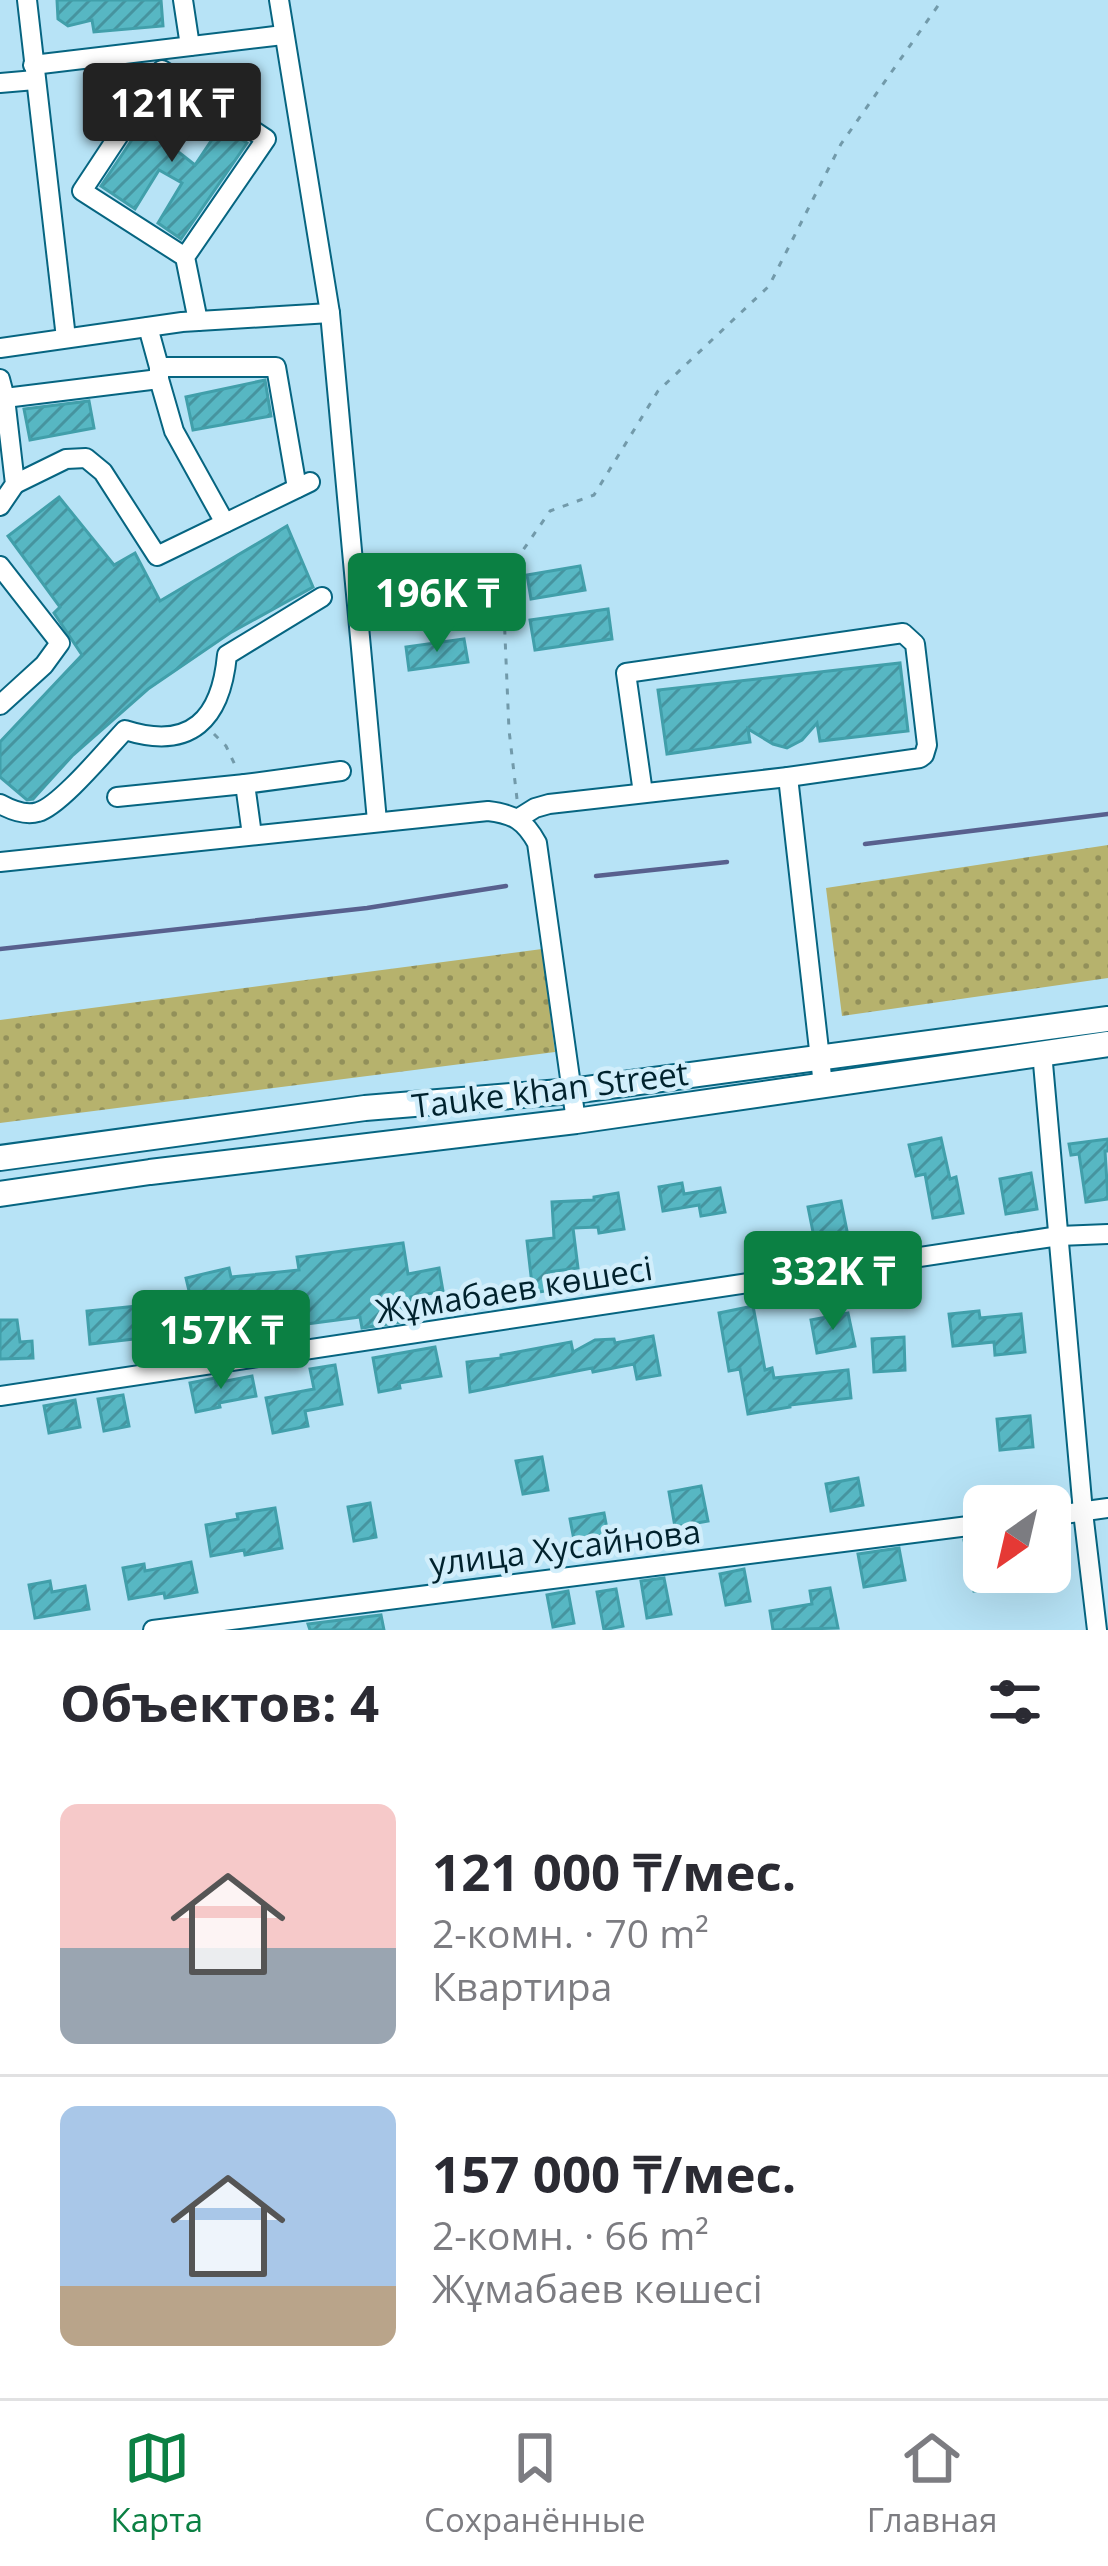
<!DOCTYPE html>
<html lang="ru">
<head>
<meta charset="utf-8">
<style>
	body { margin:0; font-family:"Open Sans",sans-serif; background:#f7f7f7; color:#2b2b33; height:100vh; display:flex; flex-direction:column; font-size:45px; white-space:nowrap }
	* { box-sizing:border-box; margin:0 }
	p { font-size:39px; color:#7c7c81 }
	.icon { flex:none; width:66px; height:66px; fill:none; stroke:currentColor; stroke-width:2; stroke-linecap:round; stroke-linejoin:round }
	.map { position:relative; height:1630px; overflow:hidden }
	.sheet { display:flex; flex-direction:column; background:#fff; flex:1 }
	.sheet>* { flex:none }
	.needle { width:78px; rotate:214deg }
	.buttons { position:absolute; left:963px; top:1485px; display:grid; gap:24px }
	.buttons a { display:grid; place-items:center; width:108px; height:108px; border-radius:18px; background:#fff; box-shadow:0 12px 48px #0002; font-size:60px }
	.price { position:absolute; translate:-50% -102px; padding:0 27px; border-radius:12px; background:#0b8043; color:#fff; font-size:39px; line-height:78px; filter:drop-shadow(0 3px 6px #0008) }
	.price::after { content:''; position:absolute; left:50%; top:72px; width:36px; height:27px; margin-left:-18px; background:inherit; clip-path:polygon(0 0,100% 0,50% 100%) }
	.price.on { background:#222; color:#fff }
	ul { padding:0; list-style:none }
	li { display:flex; align-items:center; gap:36px; height:300px; padding:0 60px }
	li+li { border-top:3px solid #e1e1e2 }
	li span { display:grid; place-items:center; flex:none; width:336px; height:240px; border-radius:18px; color:#555 }
	li>.icon { margin-inline-start:auto }
	span .icon { width:144px; height:144px; fill:#fffc; stroke-width:1 }
	li b { font-size:51px }
	h2 { display:flex; justify-content:space-between; align-items:center; height:144px; padding:0 60px; font-size:51px }
	.tab-bar { display:flex; justify-content:space-around; align-items:center; height:168px; border-top:3px solid #e1e1e2; background:#fff; font-size:33px; color:#7c7c81 }
	.tab-bar a { display:grid; justify-items:center; gap:6px }
	.tab-bar .on { color:#0b8043 }
	.map>svg:first-child { display:block }
	.grass { fill:url(#grass-dots) }
	.lines { fill:none; stroke-linecap:round; stroke-linejoin:round }
	.stream { stroke:#58608e; stroke-width:4.5 }
	.building { fill:url(#building-hatch); stroke:#419faa; stroke-width:3 }
	.minor-casing { stroke:#066581; stroke-width:22 }
	.major-casing { stroke:#066581; stroke-width:28 }
	.path { stroke:#729aaa; stroke-width:3; stroke-dasharray:6 9; stroke-linecap:butt }
	.minor { stroke:#fff; stroke-width:18 }
	.major { stroke:#fff; stroke-width:24 }
	.labels { text-anchor:middle; dominant-baseline:central; stroke-width:9; stroke-linejoin:round; paint-order:stroke }
	.street-label { font-size:33px; fill:#00222d; stroke:#d1eefb }
</style>
</head>
<body>
<div class="map">
<svg width="1108" height="1630" viewBox="0 0 1108 1630">
	<defs>
		<pattern id="grass-dots" width="8" height="8" patternUnits="userSpaceOnUse" patternTransform="scale(3)"><rect width="8" height="8" fill="#b6b26d"/><path d="M2 2h.1M6 6h.1" fill="none" stroke="#92905a" stroke-width="1.8" stroke-linecap="round"/></pattern>
		<pattern id="building-hatch" width="6" height="6" patternUnits="userSpaceOnUse" patternTransform="scale(3)"><rect width="6" height="6" fill="#57b7c3"/><path d="M-1 1l2-2M0 6l6-6M5 7l2-2" fill="none" stroke="#46949f"/></pattern>
	</defs>
	<rect width="100%" height="100%" fill="#b7e3f6"/>
	<g class="grass">
		<polygon points="1108,845 1108,978 842,1016 826,888"/>
		<polygon points="542,949 555,1052 0,1123 0,1020"/>
	</g>
	<g class="lines">
		<g class="stream">
			<polyline points="865,844 1108,814"/>
			<polyline points="596,876 727,862"/>
			<polyline points="0,949 367,908 506,886"/>
		</g>
	</g>
	<g class="building">
		<polygon points="57,0 161,0 163,26 94,32 92,20 68,26 58,19"/>
		<polygon points="166,89 190,105 167,143 195,165 221,126 247,143 181,239 158,223 182,183 159,170 135,209 101,186"/>
		<polygon points="265,380 271,416 193,430 186,397"/>
		<polygon points="89,401 94,428 30,440 24,409"/>
		<polygon points="59,497 114,565 135,553 160,601 287,526 313,587 230,633 148,689 73,755 33,799 27,800 0,777 0,742 82,655 54,613 60,607 8,536"/>
		<polygon points="580,566 585,590 531,599 527,575"/>
		<polygon points="608,609 612,639 535,650 530,620"/>
		<polygon points="464,639 468,662 409,670 406,647"/>
		<polygon points="900,663 908,731 820,741 817,723 802,740 787,748 773,744 748,729 750,742 667,754 658,690"/>
		<polygon points="941,1138 950,1179 956,1177 963,1213 933,1218 925,1174 916,1176 909,1145"/>
		<polygon points="1108,1139 1108,1151 1105,1151 1108,1199 1086,1202 1079,1154 1071,1155 1069,1144"/>
		<polygon points="1031,1173 1037,1209 1006,1214 1000,1179"/>
		<polygon points="682,1183 684,1194 720,1188 725,1212 701,1216 699,1205 663,1211 659,1187"/>
		<polygon points="618,1193 624,1229 599,1233 598,1227 573,1228 578,1268 548,1272 551,1290 533,1293 527,1241 554,1238 552,1202 594,1200 594,1197"/>
		<polygon points="841,1201 849,1241 816,1247 808,1207"/>
		<polygon points="403,1243 408,1274 439,1268 443,1291 411,1297 415,1320 362,1328 360,1317 306,1324 305,1319 241,1323 243,1331 220,1336 218,1324 198,1329 186,1278 229,1268 231,1277 299,1270 297,1257"/>
		<polygon points="158,1304 161,1336 90,1344 87,1311"/>
		<polygon points="753,1306 765,1370 772,1368 774,1378 848,1370 851,1398 790,1405 790,1407 748,1414 740,1369 729,1371 719,1313"/>
		<polygon points="979,1311 980,1318 1021,1314 1025,1352 995,1355 994,1342 953,1346 949,1314"/>
		<polygon points="848,1313 855,1346 817,1353 811,1320"/>
		<polygon points="0,1320 17,1320 20,1342 32,1341 33,1358 0,1359"/>
		<polygon points="653,1336 660,1375 637,1379 634,1364 593,1372 592,1368 470,1392 467,1362 501,1358 501,1355 571,1342 573,1352 595,1340 614,1339 615,1343"/>
		<polygon points="904,1337 905,1370 874,1372 872,1339"/>
		<polygon points="435,1347 441,1376 399,1383 400,1388 379,1392 373,1358"/>
		<polygon points="335,1365 342,1404 305,1411 308,1426 273,1433 266,1398 314,1389 310,1369"/>
		<polygon points="252,1376 256,1396 219,1403 220,1407 196,1412 190,1383 215,1378 216,1383"/>
		<polygon points="123,1395 129,1426 104,1431 98,1399"/>
		<polygon points="75,1400 80,1427 49,1433 44,1406"/>
		<polygon points="1030,1416 1033,1447 1000,1450 997,1419"/>
		<polygon points="542,1457 548,1490 523,1494 516,1461"/>
		<polygon points="858,1478 863,1505 831,1511 826,1484"/>
		<polygon points="701,1486 708,1521 675,1527 669,1492"/>
		<polygon points="370,1503 376,1537 354,1541 348,1507"/>
		<polygon points="275,1508 282,1548 245,1555 244,1550 211,1556 206,1525 238,1519 237,1514"/>
		<polygon points="604,1513 608,1534 574,1540 570,1519"/>
		<polygon points="984,1538 984,1572 992,1572 995,1588 974,1591 964,1540"/>
		<polygon points="899,1548 905,1580 864,1587 858,1554"/>
		<polygon points="191,1562 197,1592 165,1598 164,1593 129,1599 123,1568 144,1564 145,1571"/>
		<polygon points="744,1569 750,1601 726,1605 720,1574"/>
		<polygon points="664,1578 671,1614 647,1618 641,1581"/>
		<polygon points="50,1581 52,1592 85,1586 89,1609 35,1618 29,1585"/>
		<polygon points="830,1588 838,1628 773,1630 770,1611 812,1604 810,1591"/>
		<polygon points="616,1589 623,1626 604,1630 597,1592"/>
		<polygon points="568,1591 574,1623 553,1627 547,1595"/>
		<polygon points="381,1615 384,1630 310,1630 308,1624"/>
	</g>
	<g class="lines">
		<defs>
			<g id="minor">
				<polyline points="27,0 66,338"/>
				<polyline points="183,0 190,46"/>
				<polyline points="279,0 330,313 377,821"/>
				<polyline points="33,65 283,35"/>
				<polyline points="0,83 35,80"/>
				<polyline points="185,257 82,191 162,70 266,139 185,257 198,321"/>
				<polyline points="0,348 182,322 330,313"/>
				<polyline points="159,367 276,367 297,488"/>
				<polyline points="0,379 5,398 159,379 159,367 148,327"/>
				<polyline points="159,379 174,431 225,523"/>
				<polyline points="15,484 66,459 86,458 103,472 157,556 310,482"/>
				<polyline points="0,506 15,484 5,398"/>
				<polyline points="0,566 60,643 44,665 0,705"/>
				<polyline points="643,793 626,673 903,633 915,644 927,745 924,755 920,758 788,777"/>
				<polyline points="117,797 245,784"/>
				<path d="M0 804C11 810 25 816 38 812 60 806 107 749 125 730 191 751 221 719 227 655L322 597"/>
				<polyline points="519,818 535,808 549,804 788,777 823,1085"/>
				<polyline points="252,835 245,784 341,771"/>
				<path d="M0 862 488 811C514 814 525 821 537 843L576 1121"/>
				<polyline points="1042,1052 1083,1512 1097,1630"/>
				<polyline points="0,1396 1059,1236 1108,1234"/>
				<polyline points="1050,1516 1108,1508"/>
				<polyline points="153,1630 984,1524"/>
			</g>
			<g id="major">
				<polyline points="0,1158 365,1108 572,1091 1108,1019"/>
				<polyline points="0,1194 150,1172 576,1121 1108,1044"/>
			</g>
		</defs>
		<use href="#minor" class="minor-casing"/>
		<use href="#major" class="major-casing"/>
		<g class="path">
			<polyline points="214,734 226,746 235,765"/>
			<polyline points="517,799 509,730 504,613 510,569 550,511 594,495 658,391 769,286 841,144 942,0"/>
		</g>
		<use href="#minor" class="minor"/>
		<use href="#major" class="major"/>
	</g>
	<g class="labels">
		<g class="street-label">
			<text transform="translate(550 1089) rotate(-7)">Tauke khan Street</text>
			<text transform="translate(514 1289) rotate(-9)">Жұмабаев көшесі</text>
			<text transform="translate(565 1547) rotate(-7)">улица Хусайнова</text>
		</g>
	</g>
</svg>
<div class="buttons">
<a><svg class="needle" viewBox="-14 -14 28 28"><path d="M0-13l5 13h-10z" fill="#e53935"/><path d="M0 13l5-13h-10z" fill="#7c7c81"/></svg></a>
</div>
<b class="price on" style="left:172px;top:165px">121K ₸</b>
<b class="price" style="left:437px;top:655px">196K ₸</b>
<b class="price" style="left:833px;top:1333px">332K ₸</b>
<b class="price" style="left:221px;top:1392px">157K ₸</b>
</div>
<section class="sheet">
<h2>Объектов: 4<svg class="icon" aria-label="filters" viewBox="0 0 24 24"><path d="M4 7h16M4 17h16"/><circle cx="9" cy="7" r="2"/><circle cx="15" cy="17" r="2"/></svg></h2>
<ul>
<li><span style="background:linear-gradient(#f6c9c9 60%,#9aa5b1 0)"><svg class="icon" aria-label="home" viewBox="0 0 24 24"><path d="M3 11l9-7 9 7M6 9v11h12V9"/></svg></span><div><b>121 000 ₸/мес.</b><p>2-комн. · 70 m²</p><p>Квартира</p></div></li>
<li><span style="background:linear-gradient(#a9c7e8 75%,#b9a48a 0)"><svg class="icon" aria-label="home" viewBox="0 0 24 24"><path d="M3 11l9-7 9 7M6 9v11h12V9"/></svg></span><div><b>157 000 ₸/мес.</b><p>2-комн. · 66 m²</p><p>Жұмабаев көшесі</p></div></li>
</ul>
</section>
<nav class="tab-bar">
<a class="on"><svg class="icon" aria-label="map" viewBox="0 0 24 24"><path d="M3 6l6-2 6 2 6-2v14l-6 2-6-2-6 2zM9 4v14M15 6v14"/></svg>Карта</a>
<a><svg class="icon" aria-label="saved" viewBox="0 0 24 24"><path d="M7 4h10v16l-5-4-5 4z"/></svg>Сохранённые</a>
<a><svg class="icon" aria-label="home" viewBox="0 0 24 24"><path d="M3 11l9-7 9 7M6 9v11h12V9"/></svg>Главная</a>
</nav>
</body>
</html>
